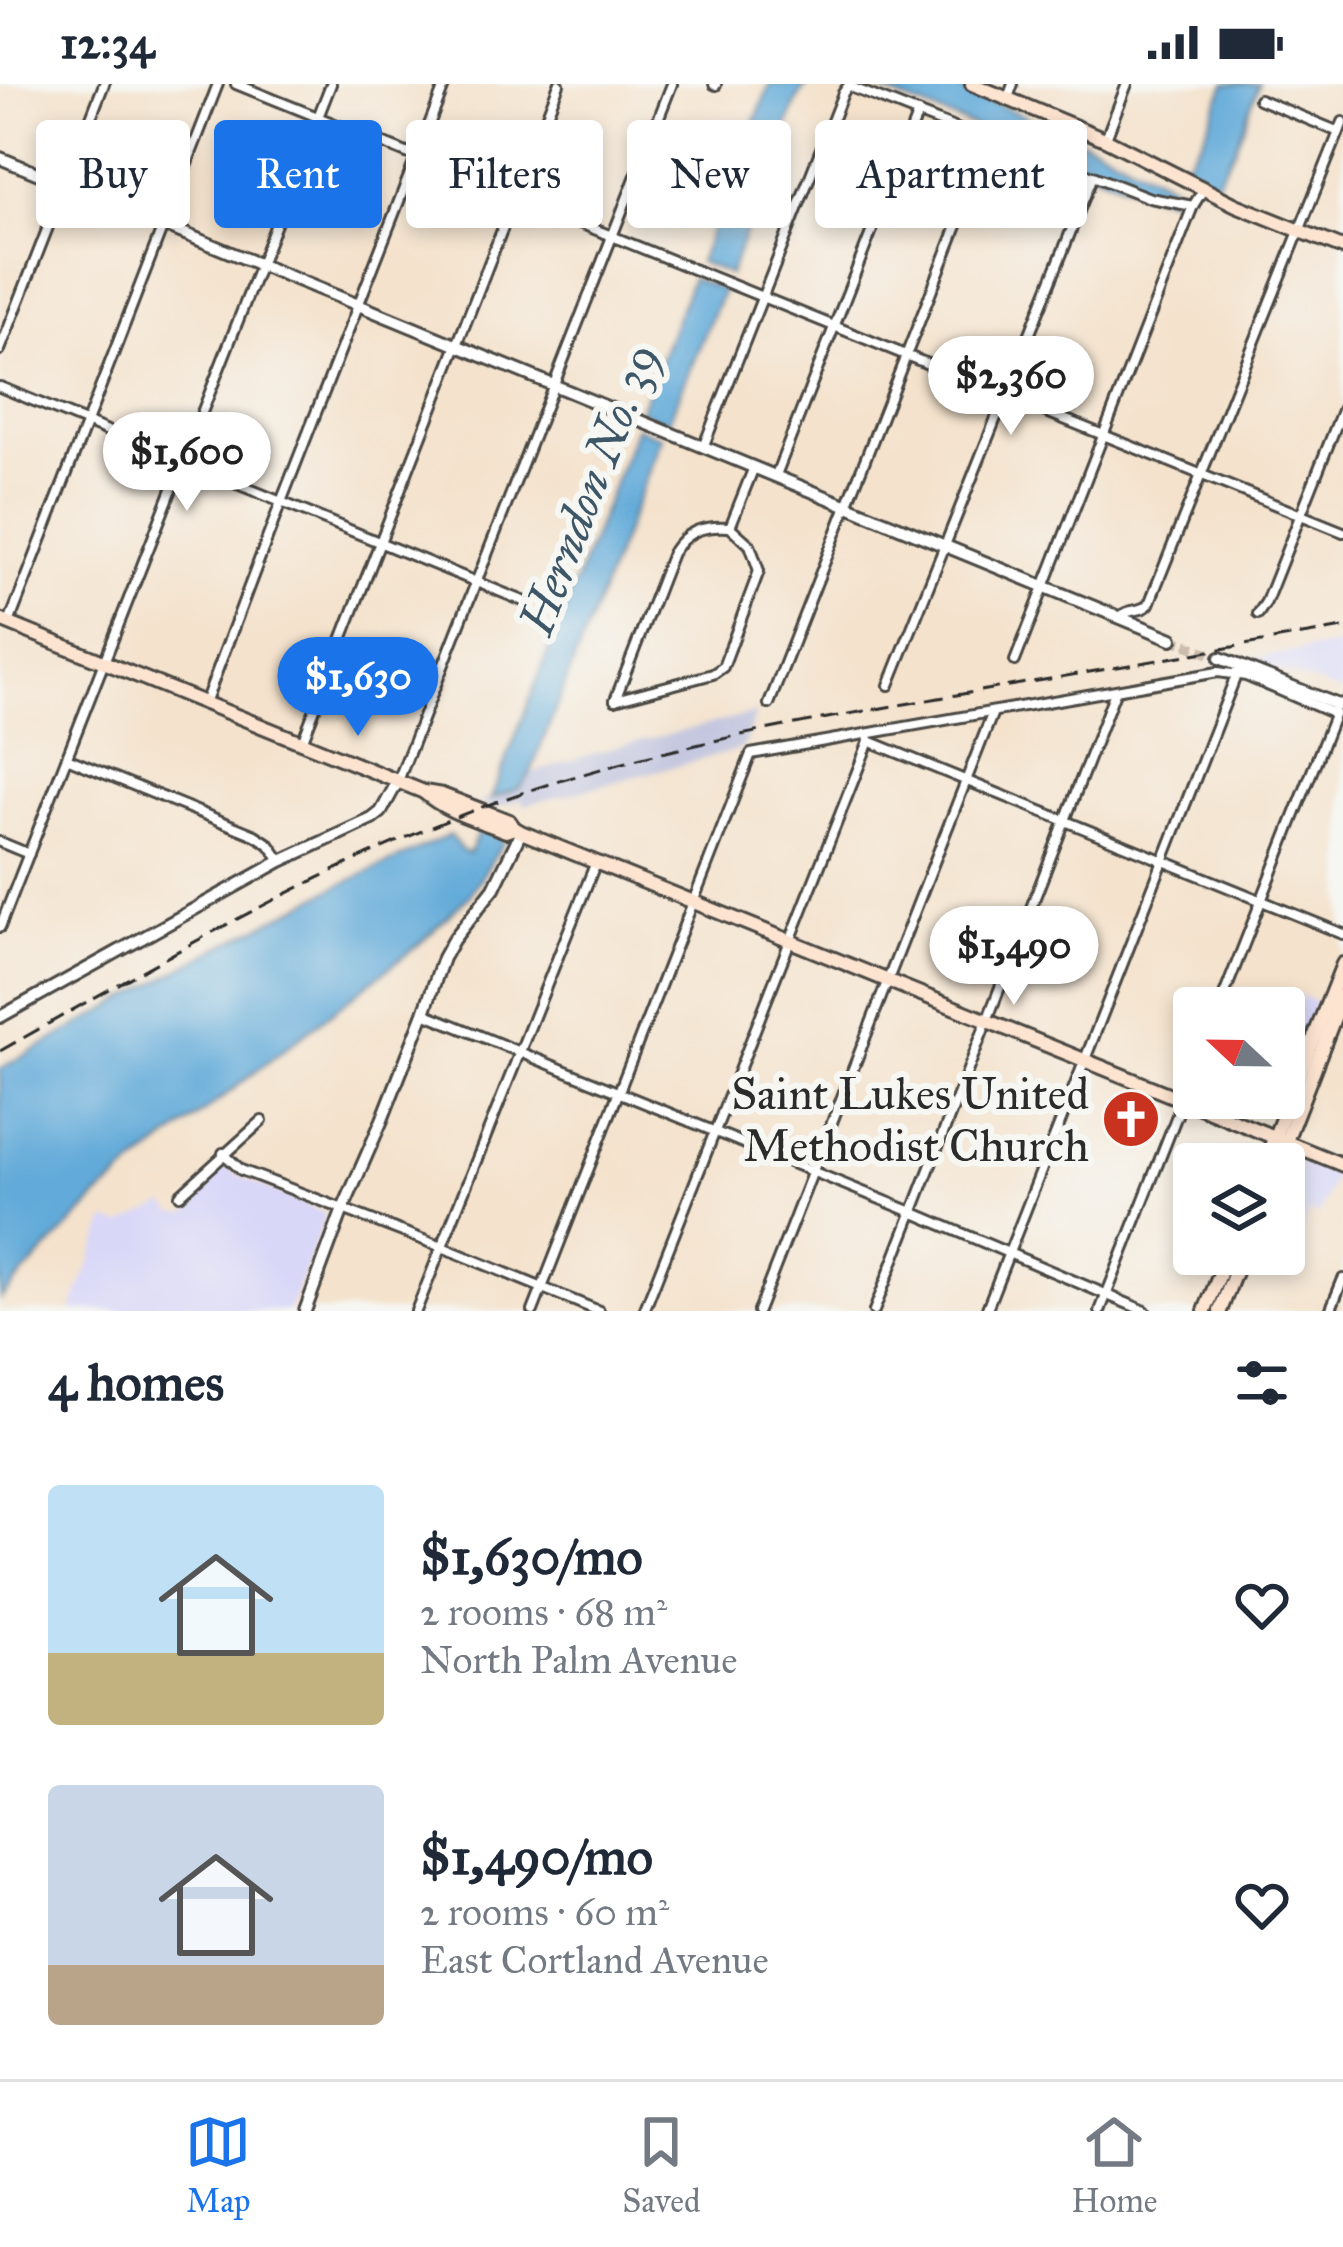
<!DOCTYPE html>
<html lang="en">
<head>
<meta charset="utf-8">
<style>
	body { margin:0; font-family:"IM FELL Great Primer",serif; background:#f6f6f7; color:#1f2937; height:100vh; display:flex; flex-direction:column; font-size:45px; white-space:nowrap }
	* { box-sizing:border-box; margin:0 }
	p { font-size:39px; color:#747a83 }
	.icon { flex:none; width:66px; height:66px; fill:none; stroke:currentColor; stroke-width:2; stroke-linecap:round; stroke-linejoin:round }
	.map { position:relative; height:1227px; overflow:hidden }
	.drawer { display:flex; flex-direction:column; background:#fff; flex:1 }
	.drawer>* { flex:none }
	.guide { position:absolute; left:36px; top:36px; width:1272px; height:108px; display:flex; gap:24px }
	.needle { width:78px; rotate:292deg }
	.fabs { position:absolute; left:1173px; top:903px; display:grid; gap:24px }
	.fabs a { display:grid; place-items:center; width:132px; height:132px; border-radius:12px; background:#fff; box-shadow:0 6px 18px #0003; font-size:60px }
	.price { position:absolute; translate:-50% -102px; padding:0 27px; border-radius:42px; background:#fff; color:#222; font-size:39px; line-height:78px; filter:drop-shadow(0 3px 6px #0008) }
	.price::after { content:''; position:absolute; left:50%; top:72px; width:36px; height:27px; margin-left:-18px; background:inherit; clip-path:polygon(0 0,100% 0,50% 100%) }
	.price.on { background:#1a73e8; color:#fff }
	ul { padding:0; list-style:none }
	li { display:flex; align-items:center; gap:36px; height:300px; padding:0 48px }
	li span { display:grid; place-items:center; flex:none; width:336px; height:240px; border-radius:12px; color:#555 }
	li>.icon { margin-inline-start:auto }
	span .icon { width:144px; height:144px; fill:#fffc; stroke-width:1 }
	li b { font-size:51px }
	h2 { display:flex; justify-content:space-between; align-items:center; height:144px; padding:0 48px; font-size:51px }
	.pill { padding:0 42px; border-radius:12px; background:#fff; box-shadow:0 6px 18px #0003; font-size:42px; line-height:108px }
	.pill.on { background:#1a73e8; color:#fff }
	.status { display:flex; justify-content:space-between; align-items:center; height:84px; padding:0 60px; background:#fff; direction:ltr }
	.status svg { height:33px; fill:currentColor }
	.dock { display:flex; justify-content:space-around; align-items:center; height:168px; border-top:3px solid #e0e1e3; background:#fff; font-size:33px; color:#747a83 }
	.dock a { display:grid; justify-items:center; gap:6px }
	.dock .on { color:#1a73e8 }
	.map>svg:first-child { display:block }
	.built { fill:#d8d7f8 }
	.railway { fill:#bfc2dd }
	.water { fill:#62aad9; stroke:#466a82; stroke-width:3 }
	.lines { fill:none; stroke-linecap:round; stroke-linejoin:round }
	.tertiary-tunnel { stroke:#ccbdac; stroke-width:10; stroke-dasharray:10 5; stroke-linecap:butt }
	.minor-casing { stroke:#494643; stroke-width:14 }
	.tertiary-casing { stroke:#494643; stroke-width:16 }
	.secondary-casing { stroke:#494643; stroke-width:18 }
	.minor { stroke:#fff; stroke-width:8 }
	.tertiary { stroke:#fff; stroke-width:10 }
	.secondary { stroke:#fde4d1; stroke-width:12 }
	.rail { stroke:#2b2b2b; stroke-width:3; stroke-dasharray:18 9; stroke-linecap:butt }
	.labels { text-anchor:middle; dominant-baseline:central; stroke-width:12; stroke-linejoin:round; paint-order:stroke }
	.poi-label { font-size:45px; fill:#2b2b2b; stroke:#f6f6f2; text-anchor:end }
	.water-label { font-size:48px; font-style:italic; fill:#3e5768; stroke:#f6f6f2 }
</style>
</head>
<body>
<div class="status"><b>12:34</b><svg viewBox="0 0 49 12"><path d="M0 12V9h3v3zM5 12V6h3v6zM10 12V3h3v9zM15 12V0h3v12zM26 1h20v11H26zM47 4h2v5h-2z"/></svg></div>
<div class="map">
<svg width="1343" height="1227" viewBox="0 0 1343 1227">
	<rect width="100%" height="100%" fill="#f6f6f2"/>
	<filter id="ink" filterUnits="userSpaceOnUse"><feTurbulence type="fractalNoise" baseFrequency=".00833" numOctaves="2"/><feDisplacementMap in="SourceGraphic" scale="24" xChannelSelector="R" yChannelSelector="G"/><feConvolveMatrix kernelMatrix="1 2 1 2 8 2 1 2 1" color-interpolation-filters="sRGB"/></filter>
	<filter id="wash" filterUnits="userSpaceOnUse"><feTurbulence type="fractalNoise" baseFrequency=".004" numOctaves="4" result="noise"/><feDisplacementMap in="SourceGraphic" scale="48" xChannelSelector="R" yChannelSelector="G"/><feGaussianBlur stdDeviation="2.7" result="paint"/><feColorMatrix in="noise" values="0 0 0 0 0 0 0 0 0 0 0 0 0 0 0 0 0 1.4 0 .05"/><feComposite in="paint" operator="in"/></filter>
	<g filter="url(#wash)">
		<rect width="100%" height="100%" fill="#f4e2cc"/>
		<g class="built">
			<polygon points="1343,560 1343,609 1248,575"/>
			<polygon points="1286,906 1318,919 1284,1005 1284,924 1279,924"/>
			<polygon points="1294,1074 1335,1090 1319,1131 1309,1128 1293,1169 1284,1165 1284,1092 1290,1077"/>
			<polygon points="223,1080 239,1092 326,1130 289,1227 71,1227 107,1136 121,1141 166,1120 173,1129 187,1130 196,1121 199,1102"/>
		</g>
		<polygon class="railway" points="756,629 742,665 525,721 520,715 494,725 479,719 520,704 530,690 611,664"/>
		<g class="water">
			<polygon points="770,0 808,0 798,14 729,191 699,178"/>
			<polygon points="863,0 949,0 1098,63 1188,109 1176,115 1152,111"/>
			<polygon points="1225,0 1259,0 1235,64 1215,100 1181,83 1202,56"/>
			<polygon points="692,194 723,206 668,338 640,327"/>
			<polygon points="636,343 662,353 530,690 520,704 491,715"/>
			<polygon points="480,745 501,753 503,759 469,812 418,861 128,1087 96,1115 0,1215 0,985 220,863 338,802 450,751 462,767 469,769"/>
		</g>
	</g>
	<g filter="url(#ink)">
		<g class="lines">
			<polyline class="tertiary-tunnel" points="1172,555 1220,574"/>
			<defs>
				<g id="minor">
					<polyline points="236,0 1343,448"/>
					<polyline points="714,0 716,1"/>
					<polyline points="1008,14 1013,0"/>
					<polyline points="1259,15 1339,48"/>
					<polyline points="1106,54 1127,0"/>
					<polyline points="645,70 684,85"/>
					<polyline points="0,266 104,0"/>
					<polyline points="0,303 528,519"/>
					<polyline points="704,361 843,9 848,2 990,58 1093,92 1150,114 1193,122"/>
					<polyline points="776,391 918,29"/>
					<polyline points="730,443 754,383"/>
					<polyline points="1258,530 1266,518 1343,324"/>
					<path d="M1121 532C1129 524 1141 529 1149 520L1343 38"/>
					<polyline points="9,539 218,0"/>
					<polyline points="1015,577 1193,122 1203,106"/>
					<polyline points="889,601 1093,92"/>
					<polyline points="615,616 713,590 723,583 759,487 750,461 730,443"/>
					<path d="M615 616 672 469C686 447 703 441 730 443"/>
					<polyline points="205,619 281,418 445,0"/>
					<polyline points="769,620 990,58"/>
					<polyline points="869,657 1343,850"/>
					<polyline points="302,658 559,0"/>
					<polyline points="69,675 255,751 269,760 281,777"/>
					<polyline points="398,697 672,0"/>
					<polyline points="0,758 29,770"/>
					<polyline points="0,843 331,0"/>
					<polyline points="1219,924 1335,629"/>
					<polyline points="424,929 912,1128 1145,1227"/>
					<polyline points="223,1069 241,1086 442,1163 599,1227"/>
					<polyline points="180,1111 262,1037"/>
					<polyline points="416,1227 596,778"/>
					<polyline points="533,1227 751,670 1218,588 1246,592 1335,630"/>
					<polyline points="644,1227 869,657 868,650"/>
					<polyline points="758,1227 993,628"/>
					<polyline points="874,1227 1115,608"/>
					<polyline points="986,1227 1237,589"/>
					<polyline points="1100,1227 1194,988"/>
					<polyline points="1330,1227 1343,1195"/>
				</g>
				<g id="tertiary">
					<polyline points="0,74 1172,555"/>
					<polyline points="1220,574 1338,621 1343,620"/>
					<polyline points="0,933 281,777 372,735 381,728 398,697"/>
					<polyline points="305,1227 343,1125 382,1036 424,929 443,874 453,856 494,804 521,748"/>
				</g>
				<g id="secondary">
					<polyline points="972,0 1105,55 1236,121 1343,164"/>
					<polyline points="0,536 424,708 442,711 509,737 514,744 521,748 1343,1081"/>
					<path d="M424 708C446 728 478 736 506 747L514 744"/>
					<polyline points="1264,1080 1343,880"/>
					<polyline points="1277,1080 1343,911"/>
					<polyline points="1205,1227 1228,1170"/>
					<polyline points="1220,1227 1242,1170"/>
				</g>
			</defs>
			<use href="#minor" class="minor-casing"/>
			<use href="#tertiary" class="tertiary-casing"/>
			<use href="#secondary" class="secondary-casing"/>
			<use href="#minor" class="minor"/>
			<use href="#tertiary" class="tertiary"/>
			<use href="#secondary" class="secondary"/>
			<path class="rail" d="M0 967C162 876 321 781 496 718 640 667 789 640 939 614 1074 591 1208 567 1343 544"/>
		</g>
	</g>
	<defs>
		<symbol id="church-disc" viewBox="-11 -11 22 22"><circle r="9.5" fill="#c8321e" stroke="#f6f6f2"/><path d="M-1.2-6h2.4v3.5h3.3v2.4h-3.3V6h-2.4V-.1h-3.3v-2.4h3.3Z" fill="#fff"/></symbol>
	</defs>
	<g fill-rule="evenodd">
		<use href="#church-disc" x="1098" y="1002" width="66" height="66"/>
	</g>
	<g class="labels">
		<g class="poi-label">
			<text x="1089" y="1009">Saint Lukes United<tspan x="1089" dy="52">Methodist Church</tspan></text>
		</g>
		<g class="water-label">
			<text transform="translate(589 405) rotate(-69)">Herndon No. 39</text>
		</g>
	</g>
</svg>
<div class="fabs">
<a><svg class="needle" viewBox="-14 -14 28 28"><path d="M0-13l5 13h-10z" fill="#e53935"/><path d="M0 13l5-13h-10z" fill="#747a83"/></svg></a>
<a><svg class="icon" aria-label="layers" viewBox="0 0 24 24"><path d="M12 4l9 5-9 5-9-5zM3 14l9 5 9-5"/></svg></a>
</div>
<b class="price" style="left:1011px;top:354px">$2,360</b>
<b class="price" style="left:187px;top:430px">$1,600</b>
<b class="price on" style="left:358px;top:655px">$1,630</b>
<b class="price" style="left:1014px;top:924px">$1,490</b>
<div class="guide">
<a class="pill">Buy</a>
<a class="pill on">Rent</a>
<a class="pill">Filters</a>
<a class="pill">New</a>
<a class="pill">Apartment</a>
</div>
</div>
<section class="drawer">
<h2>4 homes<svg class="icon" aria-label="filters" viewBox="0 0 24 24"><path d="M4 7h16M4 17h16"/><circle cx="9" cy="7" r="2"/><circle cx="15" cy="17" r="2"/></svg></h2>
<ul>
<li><span style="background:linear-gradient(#bfe0f5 70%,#c2b280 0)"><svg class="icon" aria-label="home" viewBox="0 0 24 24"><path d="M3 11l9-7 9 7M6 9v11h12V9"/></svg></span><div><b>$1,630/mo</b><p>2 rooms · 68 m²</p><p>North Palm Avenue</p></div><svg class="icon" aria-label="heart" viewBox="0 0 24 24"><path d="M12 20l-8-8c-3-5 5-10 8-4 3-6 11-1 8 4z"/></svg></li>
<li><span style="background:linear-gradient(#c9d6e8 75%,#b9a48a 0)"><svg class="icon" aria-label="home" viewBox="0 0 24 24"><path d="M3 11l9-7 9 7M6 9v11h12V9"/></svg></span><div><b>$1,490/mo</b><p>2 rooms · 60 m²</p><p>East Cortland Avenue</p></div><svg class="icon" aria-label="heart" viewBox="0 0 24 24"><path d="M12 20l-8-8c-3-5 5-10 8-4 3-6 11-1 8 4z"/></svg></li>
</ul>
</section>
<nav class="dock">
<a class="on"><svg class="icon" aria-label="map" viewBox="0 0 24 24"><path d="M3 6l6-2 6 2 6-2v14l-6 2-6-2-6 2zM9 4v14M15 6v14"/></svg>Map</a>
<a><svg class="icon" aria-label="saved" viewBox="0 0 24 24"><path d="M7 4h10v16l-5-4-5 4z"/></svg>Saved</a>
<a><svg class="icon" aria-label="home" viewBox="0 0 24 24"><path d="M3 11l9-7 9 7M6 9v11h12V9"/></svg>Home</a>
</nav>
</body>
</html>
